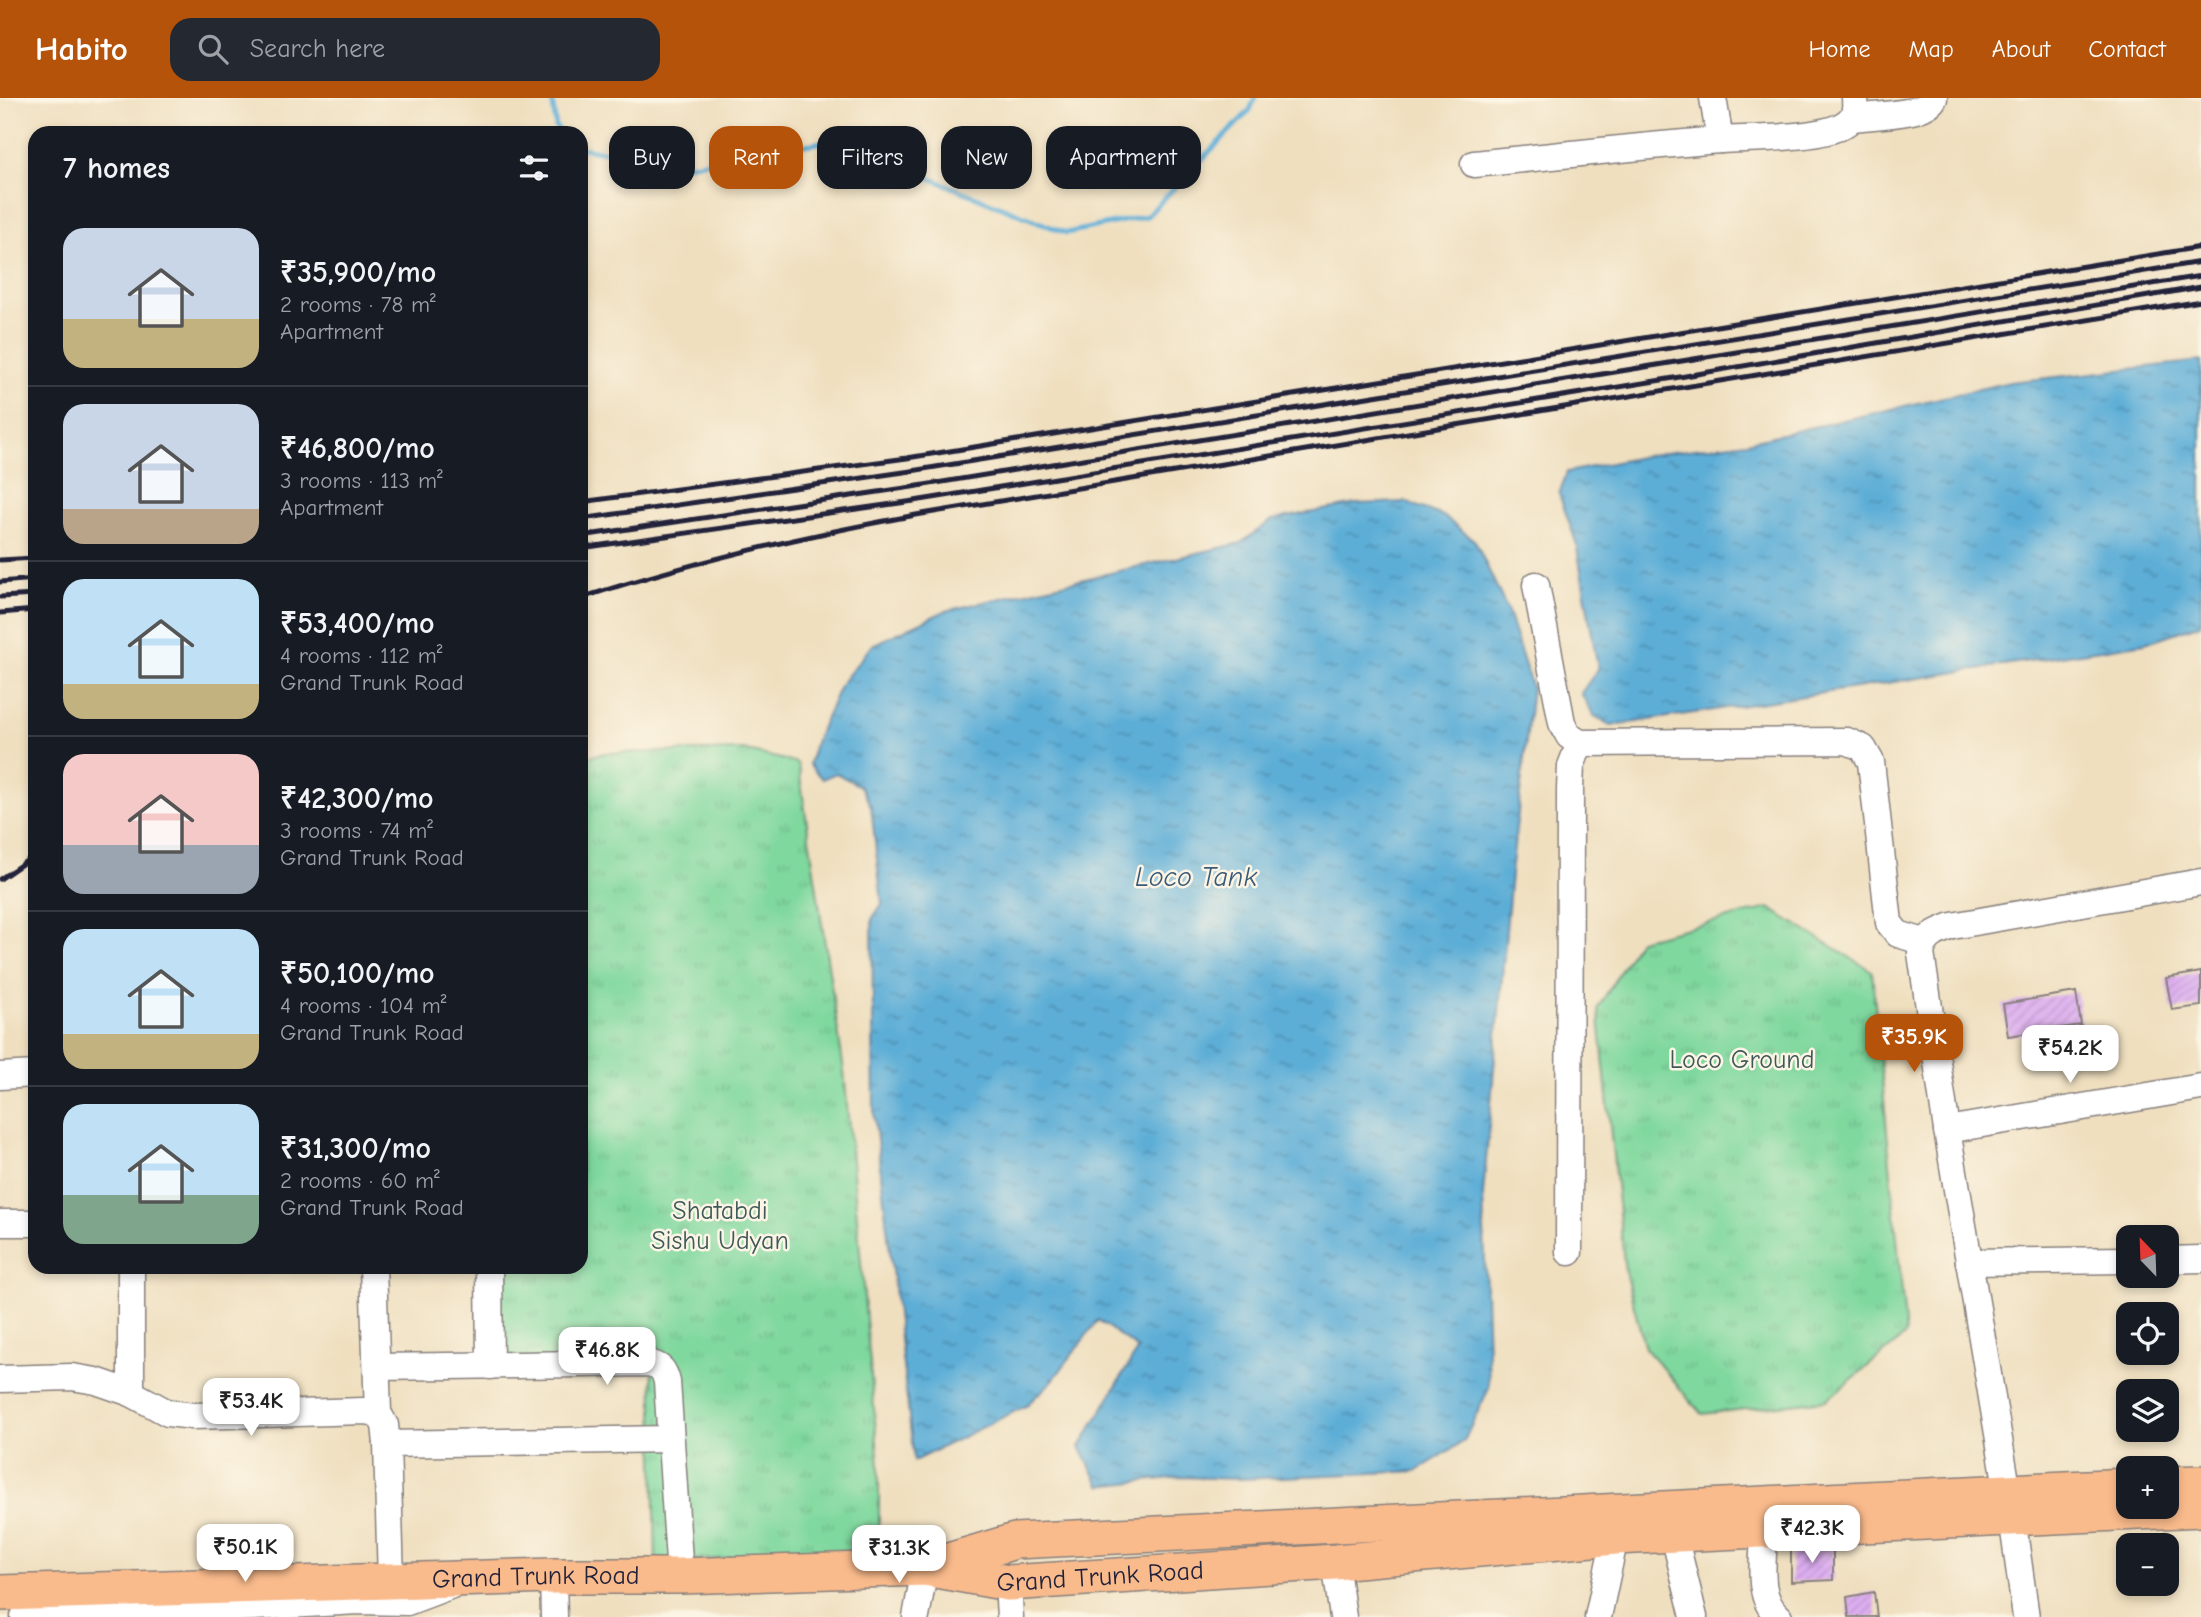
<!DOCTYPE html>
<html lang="en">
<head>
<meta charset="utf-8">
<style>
	body { margin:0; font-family:"Comic Neue",sans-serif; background:#242831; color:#f1f3f6; height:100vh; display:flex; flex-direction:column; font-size:26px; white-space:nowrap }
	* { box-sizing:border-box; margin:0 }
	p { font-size:23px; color:#9ea1a6 }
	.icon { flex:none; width:38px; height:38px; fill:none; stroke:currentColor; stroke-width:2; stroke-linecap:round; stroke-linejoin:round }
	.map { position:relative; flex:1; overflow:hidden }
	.panel { position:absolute; left:28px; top:28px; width:560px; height:1148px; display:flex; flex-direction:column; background:#171b24; border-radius:21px; box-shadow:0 4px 10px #0003 }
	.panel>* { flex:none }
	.guide { position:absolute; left:609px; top:28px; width:665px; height:63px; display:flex; gap:14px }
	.needle { width:46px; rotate:337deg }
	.fabs { position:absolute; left:2116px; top:1127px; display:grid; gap:14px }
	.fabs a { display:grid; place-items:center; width:63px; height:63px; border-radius:14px; background:#171b24; box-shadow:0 4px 10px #0003; font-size:35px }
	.price { position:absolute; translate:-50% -60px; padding:0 16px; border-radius:14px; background:#fff; color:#222; font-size:23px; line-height:46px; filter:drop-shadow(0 2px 4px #0008) }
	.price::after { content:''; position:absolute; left:50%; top:42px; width:21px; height:16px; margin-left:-10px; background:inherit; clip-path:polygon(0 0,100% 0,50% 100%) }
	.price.current { background:#b45309; color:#fff }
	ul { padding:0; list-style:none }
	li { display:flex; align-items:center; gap:21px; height:175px; padding:0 35px }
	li+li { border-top:2px solid #363941 }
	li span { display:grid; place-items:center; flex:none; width:196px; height:140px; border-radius:21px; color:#555 }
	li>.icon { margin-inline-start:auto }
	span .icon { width:84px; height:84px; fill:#fffc; stroke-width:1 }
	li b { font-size:30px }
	h2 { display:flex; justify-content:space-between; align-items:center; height:84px; padding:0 35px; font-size:30px }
	.pill { padding:0 24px; border-radius:21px; background:#171b24; box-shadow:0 4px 10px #0003; font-size:24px; line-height:63px }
	.pill.current { background:#b45309; color:#fff }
	header { display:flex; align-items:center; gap:42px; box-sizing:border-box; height:98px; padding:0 35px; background:#b45309; color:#fff }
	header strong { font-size:33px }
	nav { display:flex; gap:38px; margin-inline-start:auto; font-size:24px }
	.search { width:490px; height:63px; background:#242831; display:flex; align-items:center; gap:18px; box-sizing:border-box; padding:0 24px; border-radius:21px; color:#9ea1a6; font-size:26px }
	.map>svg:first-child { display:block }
	.park { fill:url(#park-tufts); stroke:#507d6c; stroke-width:2 }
	.water { fill:url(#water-ripples); stroke:#406889; stroke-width:2 }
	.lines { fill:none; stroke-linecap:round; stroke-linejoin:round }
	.stream { stroke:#5daed7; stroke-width:5 }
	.building { fill:url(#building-hatch) }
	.minor-casing { stroke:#88807d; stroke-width:29 }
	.major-casing { stroke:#88807d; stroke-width:38 }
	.minor { stroke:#fff; stroke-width:26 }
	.major { stroke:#fabb8c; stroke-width:35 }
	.rail { stroke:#22223b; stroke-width:5 }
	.labels { text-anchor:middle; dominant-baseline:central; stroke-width:5; stroke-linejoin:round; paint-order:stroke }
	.park-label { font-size:26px; fill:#3e5959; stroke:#fcf5e5 }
	.street-label { font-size:26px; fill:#22223b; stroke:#fcf5e5 }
	.water-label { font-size:28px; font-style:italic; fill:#3a5a79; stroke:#fcf5e5 }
</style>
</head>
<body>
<header>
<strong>Habito</strong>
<div class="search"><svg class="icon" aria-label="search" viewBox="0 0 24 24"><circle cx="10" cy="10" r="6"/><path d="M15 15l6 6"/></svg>Search here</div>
<nav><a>Home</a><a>Map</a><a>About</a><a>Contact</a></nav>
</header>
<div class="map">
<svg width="2201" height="1519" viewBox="0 0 2201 1519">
	<defs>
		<pattern id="park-tufts" width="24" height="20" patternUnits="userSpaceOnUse" patternTransform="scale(1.75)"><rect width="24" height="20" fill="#7fd89e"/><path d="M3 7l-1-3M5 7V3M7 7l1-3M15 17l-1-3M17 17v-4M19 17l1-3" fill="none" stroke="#6db989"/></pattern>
		<pattern id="water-ripples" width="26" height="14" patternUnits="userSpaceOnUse" patternTransform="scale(1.75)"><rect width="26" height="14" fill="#5daed7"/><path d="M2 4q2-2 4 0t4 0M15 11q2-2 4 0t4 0" fill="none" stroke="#4c8db0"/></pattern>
		<pattern id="building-hatch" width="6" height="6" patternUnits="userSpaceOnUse" patternTransform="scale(1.75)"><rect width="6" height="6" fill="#ddaef0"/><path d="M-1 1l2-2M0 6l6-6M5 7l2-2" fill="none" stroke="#bd95cf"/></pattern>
	</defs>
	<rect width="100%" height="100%" fill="#fcf5e5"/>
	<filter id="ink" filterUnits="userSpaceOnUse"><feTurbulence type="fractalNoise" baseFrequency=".0143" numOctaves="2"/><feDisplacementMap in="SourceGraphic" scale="14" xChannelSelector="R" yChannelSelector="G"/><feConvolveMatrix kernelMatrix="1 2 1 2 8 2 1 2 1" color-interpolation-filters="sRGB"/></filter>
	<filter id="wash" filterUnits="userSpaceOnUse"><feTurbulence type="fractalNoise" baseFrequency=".00686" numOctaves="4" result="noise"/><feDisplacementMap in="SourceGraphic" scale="28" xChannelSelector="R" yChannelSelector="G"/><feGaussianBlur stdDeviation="1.57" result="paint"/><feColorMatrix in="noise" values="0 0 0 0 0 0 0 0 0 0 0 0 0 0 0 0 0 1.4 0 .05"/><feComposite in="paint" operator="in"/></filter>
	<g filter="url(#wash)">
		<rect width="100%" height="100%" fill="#efdfbf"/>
		<g class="park">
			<polygon points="743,652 798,665 844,973 879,1367 879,1453 656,1464 652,1258 503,1264 496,1169 581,1169 581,660 605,655"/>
			<polygon points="1769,810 1872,873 1906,1237 1826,1302 1702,1316 1645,1250 1625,1174 1598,910 1639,842"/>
		</g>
		<g class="water">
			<polygon points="2201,263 2201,526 2145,545 1610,628 1593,617 1581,595 1598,571 1576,444 1559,396 1567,374 1650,357 1747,344 2010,284"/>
			<polygon points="1405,404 1443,418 1475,443 1507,511 1532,590 1511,776 1483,1097 1489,1290 1464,1343 1417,1373 1238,1381 1181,1379 1100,1388 1080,1349 1138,1251 1098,1222 1053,1282 1026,1308 914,1363 874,1016 872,821 882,806 871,708 860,688 836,675 822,681 809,666 816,642 841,586 872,547 945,513 1241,445 1272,422 1355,406"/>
		</g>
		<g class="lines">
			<g class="stream">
				<polyline points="552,0 556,29 561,35"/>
				<polyline points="581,50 686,67 835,42 1066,135 1147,118 1250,12 1255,0"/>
			</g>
		</g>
		<g id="blocks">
			<g class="building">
				<polygon points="2201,874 2201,908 2172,912 2166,880"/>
				<polygon points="2076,894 2081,927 2008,938 2003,906"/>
				<polygon points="1833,1449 1833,1482 1791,1484 1791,1451"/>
				<polygon points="1874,1494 1877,1519 1849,1519 1847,1499"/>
			</g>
		</g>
	</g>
	<g filter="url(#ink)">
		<use href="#blocks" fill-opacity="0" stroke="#88807d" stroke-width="2"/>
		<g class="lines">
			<defs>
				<g id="minor">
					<polyline points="1713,0 1720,42"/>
					<path d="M1853 20C1872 17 1926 18 1934 0"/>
					<path d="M1474 66C1557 58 1639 48 1721 42 1751 40 1819 41 1843 27 1855 20 1856 13 1855 0"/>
					<polyline points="1536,487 1562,625 1569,638 1580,645 1847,643 1863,650 1871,664 1889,825 1898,836 1924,844"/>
					<polyline points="0,978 35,976"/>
					<polyline points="1947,1032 2201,989"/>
					<polyline points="0,1125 35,1125"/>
					<polyline points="1569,1154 1570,691 1571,668 1580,645"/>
					<polyline points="2166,1162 2201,1161"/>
					<polyline points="1969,1164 2128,1162"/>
					<polyline points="131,1169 131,1295"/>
					<polyline points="373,1169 378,1315"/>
					<polyline points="489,1169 490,1268"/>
					<path d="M377 1269 647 1265C660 1267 664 1271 667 1284L680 1478"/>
					<polyline points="0,1281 72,1279 96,1283 131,1295 168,1315 193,1318 364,1313 378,1315 385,1327 387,1346 391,1483"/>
					<polyline points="387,1346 670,1341"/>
					<path d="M1764 1433C1764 1461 1755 1499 1779 1519"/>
					<polyline points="1674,1437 1694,1519"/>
					<polyline points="1335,1464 1343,1519"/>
					<polyline points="553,1478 554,1519"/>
					<polyline points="1008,1485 1010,1519"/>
					<polyline points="24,1519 134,1516 358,1503 407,1504 452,1487"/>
					<polyline points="916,1519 925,1470"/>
					<polyline points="1598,1519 1615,1439"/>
					<path d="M2026 1519 2012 1419 1947 1032 1921 855C1925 838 1936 834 1952 828L2201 784"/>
				</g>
				<g id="major">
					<polyline points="2166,1386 2201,1385"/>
					<polyline points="932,1468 1015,1443 2128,1388"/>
					<path id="s1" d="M0 1495 553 1478H680L925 1470 1008 1485 1335 1464 1615 1439 2201 1411"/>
				</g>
			</defs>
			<use href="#minor" class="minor-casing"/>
			<use href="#major" class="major-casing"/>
			<use href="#minor" class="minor"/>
			<use href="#major" class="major"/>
			<g class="rail">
				<polyline points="581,404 907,360 2201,149"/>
				<polyline points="581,421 911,373 2201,164"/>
				<polyline points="581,438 912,389 2201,178"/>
				<polyline points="581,450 914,403 1668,281 2201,189"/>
				<polyline points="0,462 35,460"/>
				<polyline points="0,484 35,481"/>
				<polyline points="0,499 35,497"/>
				<path d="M581 500C691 464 802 438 916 417L2201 203"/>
				<polyline points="0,515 35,512"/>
				<polyline points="0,781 35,757"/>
			</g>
		</g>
	</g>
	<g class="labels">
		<g class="park-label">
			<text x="1742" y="962">Loco Ground</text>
			<text x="720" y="1113">Shatabdi<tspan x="720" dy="30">Sishu Udyan</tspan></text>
		</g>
		<g class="street-label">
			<text stroke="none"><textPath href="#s1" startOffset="1102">Grand Trunk Road</textPath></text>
			<text stroke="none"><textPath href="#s1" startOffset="536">Grand Trunk Road</textPath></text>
		</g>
		<g class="water-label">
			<text x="1196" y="779">Loco Tank</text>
		</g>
	</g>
</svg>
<div class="fabs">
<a><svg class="needle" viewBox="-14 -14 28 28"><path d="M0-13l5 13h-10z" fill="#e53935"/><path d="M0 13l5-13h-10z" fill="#9ea1a6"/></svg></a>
<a><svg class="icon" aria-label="locate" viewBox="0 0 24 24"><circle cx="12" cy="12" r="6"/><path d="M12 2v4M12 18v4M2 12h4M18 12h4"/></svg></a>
<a><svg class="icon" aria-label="layers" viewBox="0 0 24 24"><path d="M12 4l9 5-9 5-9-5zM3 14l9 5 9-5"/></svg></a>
<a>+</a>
<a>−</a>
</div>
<b class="price current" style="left:1914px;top:976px">₹35.9K</b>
<b class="price" style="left:2070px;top:987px">₹54.2K</b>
<b class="price" style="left:607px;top:1289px">₹46.8K</b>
<b class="price" style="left:251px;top:1340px">₹53.4K</b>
<b class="price" style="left:1812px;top:1467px">₹42.3K</b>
<b class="price" style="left:245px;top:1486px">₹50.1K</b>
<b class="price" style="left:899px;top:1487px">₹31.3K</b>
<div class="guide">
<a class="pill">Buy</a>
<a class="pill current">Rent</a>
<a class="pill">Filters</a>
<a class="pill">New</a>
<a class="pill">Apartment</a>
</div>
<section class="panel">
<h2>7 homes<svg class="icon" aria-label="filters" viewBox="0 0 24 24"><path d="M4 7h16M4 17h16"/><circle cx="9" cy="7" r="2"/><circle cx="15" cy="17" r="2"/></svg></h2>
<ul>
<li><span style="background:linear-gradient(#c9d6e8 65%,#c2b280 0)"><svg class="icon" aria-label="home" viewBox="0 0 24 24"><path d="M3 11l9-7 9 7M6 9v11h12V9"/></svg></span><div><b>₹35,900/mo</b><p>2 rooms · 78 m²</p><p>Apartment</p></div></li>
<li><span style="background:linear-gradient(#c9d6e8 75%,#b9a48a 0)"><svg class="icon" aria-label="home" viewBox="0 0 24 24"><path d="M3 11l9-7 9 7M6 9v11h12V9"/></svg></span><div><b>₹46,800/mo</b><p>3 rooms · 113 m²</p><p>Apartment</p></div></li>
<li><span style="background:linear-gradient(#bfe0f5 75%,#c2b280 0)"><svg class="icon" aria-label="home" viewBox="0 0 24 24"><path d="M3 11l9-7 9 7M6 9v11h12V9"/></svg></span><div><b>₹53,400/mo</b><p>4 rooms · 112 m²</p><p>Grand Trunk Road</p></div></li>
<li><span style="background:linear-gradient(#f6c9c9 65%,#9aa5b1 0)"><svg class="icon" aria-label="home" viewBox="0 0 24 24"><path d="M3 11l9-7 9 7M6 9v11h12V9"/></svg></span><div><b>₹42,300/mo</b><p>3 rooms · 74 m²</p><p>Grand Trunk Road</p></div></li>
<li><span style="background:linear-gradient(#bfe0f5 75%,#c2b280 0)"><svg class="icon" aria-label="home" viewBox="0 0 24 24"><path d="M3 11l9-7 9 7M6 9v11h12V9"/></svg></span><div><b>₹50,100/mo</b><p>4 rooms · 104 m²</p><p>Grand Trunk Road</p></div></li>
<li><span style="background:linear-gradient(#bfe0f5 65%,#7fa58c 0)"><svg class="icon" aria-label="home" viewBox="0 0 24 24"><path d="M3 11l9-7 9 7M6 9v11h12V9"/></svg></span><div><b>₹31,300/mo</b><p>2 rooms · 60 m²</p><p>Grand Trunk Road</p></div></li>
</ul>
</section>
</div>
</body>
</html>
